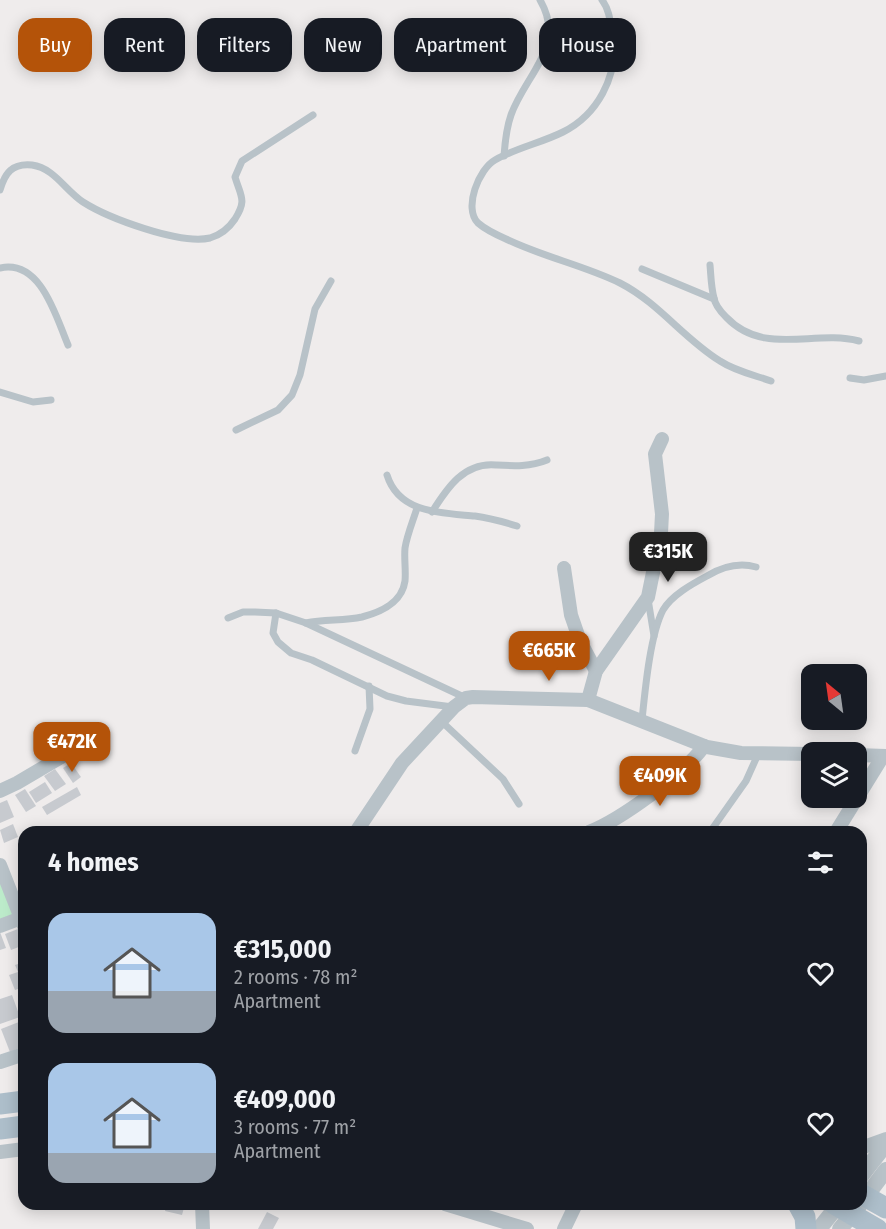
<!DOCTYPE html>
<html lang="en">
<head>
<meta charset="utf-8">
<style>
	body { margin:0; font-family:"Fira Sans Condensed",sans-serif; background:#242831; color:#f1f3f6; height:100vh; display:flex; flex-direction:column; font-size:22px; white-space:nowrap }
	* { box-sizing:border-box; margin:0 }
	p { font-size:20px; color:#9ea1a6 }
	.icon { flex:none; width:33px; height:33px; fill:none; stroke:currentColor; stroke-width:2; stroke-linecap:round; stroke-linejoin:round }
	.map { position:relative; flex:1; overflow:hidden }
	.details { position:absolute; left:18px; top:826px; width:849px; height:384px; display:flex; flex-direction:column; background:#171b24; border-radius:18px; box-shadow:0 3px 15px #0003 }
	.details>* { flex:none }
	.top-card { position:absolute; left:18px; top:18px; width:850px; height:54px; display:flex; gap:12px }
	.needle { width:39px; rotate:331deg }
	.buttons { position:absolute; left:801px; top:664px; display:grid; gap:12px }
	.buttons a { display:grid; place-items:center; width:66px; height:66px; border-radius:12px; background:#171b24; box-shadow:0 3px 15px #0003; font-size:30px }
	.price { position:absolute; translate:-50% -51px; padding:0 14px; border-radius:12px; background:#b45309; color:#fff; font-size:20px; line-height:39px; filter:drop-shadow(0 2px 3px #0008) }
	.price::after { content:''; position:absolute; left:50%; top:36px; width:18px; height:14px; margin-left:-9px; background:inherit; clip-path:polygon(0 0,100% 0,50% 100%) }
	.price.current { background:#222; color:#fff }
	ul { padding:0; list-style:none }
	li { display:flex; align-items:center; gap:18px; height:150px; padding:0 30px }
	li span { display:grid; place-items:center; flex:none; width:168px; height:120px; border-radius:18px; color:#555 }
	li>.icon { margin-inline-start:auto }
	span .icon { width:72px; height:72px; fill:#fffc; stroke-width:1 }
	li b { font-size:26px }
	h2 { display:flex; justify-content:space-between; align-items:center; height:72px; padding:0 30px; font-size:26px }
	.tag { padding:0 21px; border-radius:18px; background:#171b24; box-shadow:0 3px 15px #0003; font-size:21px; line-height:54px }
	.tag.current { background:#b45309; color:#fff }
	.map>svg:first-child { display:block }
	.green { fill:#bcebca }
	.building { fill:#c7cacf }
	.lines { fill:none; stroke-linecap:round; stroke-linejoin:round }
	.service { stroke:#b8c2c8; stroke-width:7 }
	.minor { stroke:#b8c2c8; stroke-width:14 }
	.tertiary { stroke:#b8c2c8; stroke-width:16 }
	.primary { stroke:#adbeca; stroke-width:21 }
</style>
</head>
<body>
<div class="map">
<svg width="886" height="1229" viewBox="0 0 886 1229">
	<rect width="100%" height="100%" fill="#efecec"/>
	<polygon class="green" points="0,874 17,915 0,922"/>
	<g class="building">
		<polygon points="71,763 81,777 73,783 63,768"/>
		<polygon points="55,769 66,784 55,791 44,776"/>
		<polygon points="45,782 52,793 36,803 29,792"/>
		<polygon points="77,787 81,795 47,815 42,807"/>
		<polygon points="25,789 36,806 26,812 15,795"/>
		<polygon points="7,800 14,817 0,823 0,803"/>
		<polygon points="13,824 18,837 4,843 0,830"/>
		<polygon points="18,929 24,945 11,950 5,934"/>
		<polygon points="0,932 6,948 0,950"/>
		<polygon points="24,962 24,987 15,990 9,975 18,972 15,965"/>
		<polygon points="12,995 20,1017 0,1024 0,999"/>
		<polygon points="24,1020 24,1046 10,1052 1,1029"/>
		<polygon points="167,1204 185,1204 182,1215 165,1211"/>
		<polygon points="267,1212 279,1218 273,1229 258,1229"/>
	</g>
	<g class="lines">
		<g class="service">
			<path d="M602 0C611 12 610 25 613 39 618 77 597 115 563 132 541 143 516 148 495 160 479 169 463 208 478 223 486 230 497 235 506 239 543 257 583 265 620 283 659 303 684 339 720 361 735 371 754 375 771 381"/>
			<path d="M504 156C505 142 506 129 511 115 525 75 567 46 540 0"/>
			<path d="M0 190C5 173 12 163 32 165 54 168 65 190 83 202 108 218 180 245 210 238 220 235 229 228 235 219 247 200 241 197 235 177L242 161 313 115"/>
			<path d="M710 265C711 276 711 287 714 298 715 305 721 312 726 317 764 357 814 329 859 341"/>
			<path d="M0 268C41 259 56 317 68 345"/>
			<polyline points="642,269 714,299"/>
			<polyline points="850,378 864,380 886,376"/>
			<polyline points="0,392 33,402 51,400"/>
			<polyline points="236,430 278,410 292,395 300,375 315,309 331,281"/>
			<path d="M387 475C399 514 443 513 475 516 490 518 504 522 517 526"/>
			<path d="M432 512C447 488 464 462 496 465 514 466 530 467 547 460"/>
			<polyline points="648,599 654,636"/>
			<polyline points="276,613 273,633 278,642 291,653 312,660 387,696 406,701 453,707"/>
			<polyline points="228,618 243,612 255,612 276,613 306,623 466,698"/>
			<path d="M306 623C325 619 343 621 362 617 381 612 402 603 405 581 406 570 404 559 405 548 407 535 413 521 417 508"/>
			<polyline points="440,720 503,779 519,804"/>
			<path d="M642 720C645 691 650 635 663 610 672 595 692 584 707 576 722 567 738 562 756 567"/>
			<polyline points="355,751 370,709 369,686"/>
			<polyline points="710,832 746,781 759,752"/>
		</g>
		<g class="minor">
			<polyline points="564,568 571,615 580,641 596,671"/>
			<polyline points="588,700 596,671 648,597 661,533 662,514 655,454 662,439"/>
			<polyline points="856,755 886,756"/>
			<polyline points="0,791 17,783 73,750"/>
			<polyline points="356,832 402,763 454,707 466,698 473,697 588,700 707,747 741,753 812,754"/>
			<path d="M589 832C620 820 685 773 704 746"/>
			<polyline points="836,832 883,756"/>
			<polyline points="0,865 24,926"/>
			<polyline points="0,926 24,917"/>
			<polyline points="0,1062 24,1054"/>
			<polyline points="861,1148 886,1139"/>
			<polyline points="0,1152 24,1149"/>
			<polyline points="202,1204 203,1229"/>
			<polyline points="445,1204 527,1229"/>
			<polyline points="564,1229 576,1204"/>
		</g>
		<g class="tertiary">
			<polyline points="861,1176 886,1144"/>
			<polyline points="861,1203 886,1170"/>
			<polyline points="819,1229 839,1204"/>
			<polyline points="840,1229 859,1206"/>
		</g>
		<g class="primary">
			<polyline points="0,1104 24,1101"/>
			<polyline points="0,1129 24,1126"/>
			<polyline points="861,1194 886,1208"/>
			<polyline points="798,1204 805,1217 806,1229"/>
			<polyline points="834,1204 877,1229"/>
		</g>
	</g>
</svg>
<div class="buttons">
<a><svg class="needle" viewBox="-14 -14 28 28"><path d="M0-13l5 13h-10z" fill="#e53935"/><path d="M0 13l5-13h-10z" fill="#9ea1a6"/></svg></a>
<a><svg class="icon" aria-label="layers" viewBox="0 0 24 24"><path d="M12 4l9 5-9 5-9-5zM3 14l9 5 9-5"/></svg></a>
</div>
<b class="price current" style="left:668px;top:583px">€315K</b>
<b class="price" style="left:549px;top:682px">€665K</b>
<b class="price" style="left:72px;top:773px">€472K</b>
<b class="price" style="left:660px;top:807px">€409K</b>
<div class="top-card">
<a class="tag current">Buy</a>
<a class="tag">Rent</a>
<a class="tag">Filters</a>
<a class="tag">New</a>
<a class="tag">Apartment</a>
<a class="tag">House</a>
</div>
<section class="details">
<h2>4 homes<svg class="icon" aria-label="filters" viewBox="0 0 24 24"><path d="M4 7h16M4 17h16"/><circle cx="9" cy="7" r="2"/><circle cx="15" cy="17" r="2"/></svg></h2>
<ul>
<li><span style="background:linear-gradient(#a9c7e8 65%,#9aa5b1 0)"><svg class="icon" aria-label="home" viewBox="0 0 24 24"><path d="M3 11l9-7 9 7M6 9v11h12V9"/></svg></span><div><b>€315,000</b><p>2 rooms · 78 m²</p><p>Apartment</p></div><svg class="icon" aria-label="heart" viewBox="0 0 24 24"><path d="M12 20l-8-8c-3-5 5-10 8-4 3-6 11-1 8 4z"/></svg></li>
<li><span style="background:linear-gradient(#a9c7e8 75%,#9aa5b1 0)"><svg class="icon" aria-label="home" viewBox="0 0 24 24"><path d="M3 11l9-7 9 7M6 9v11h12V9"/></svg></span><div><b>€409,000</b><p>3 rooms · 77 m²</p><p>Apartment</p></div><svg class="icon" aria-label="heart" viewBox="0 0 24 24"><path d="M12 20l-8-8c-3-5 5-10 8-4 3-6 11-1 8 4z"/></svg></li>
</ul>
</section>
</div>
</body>
</html>
